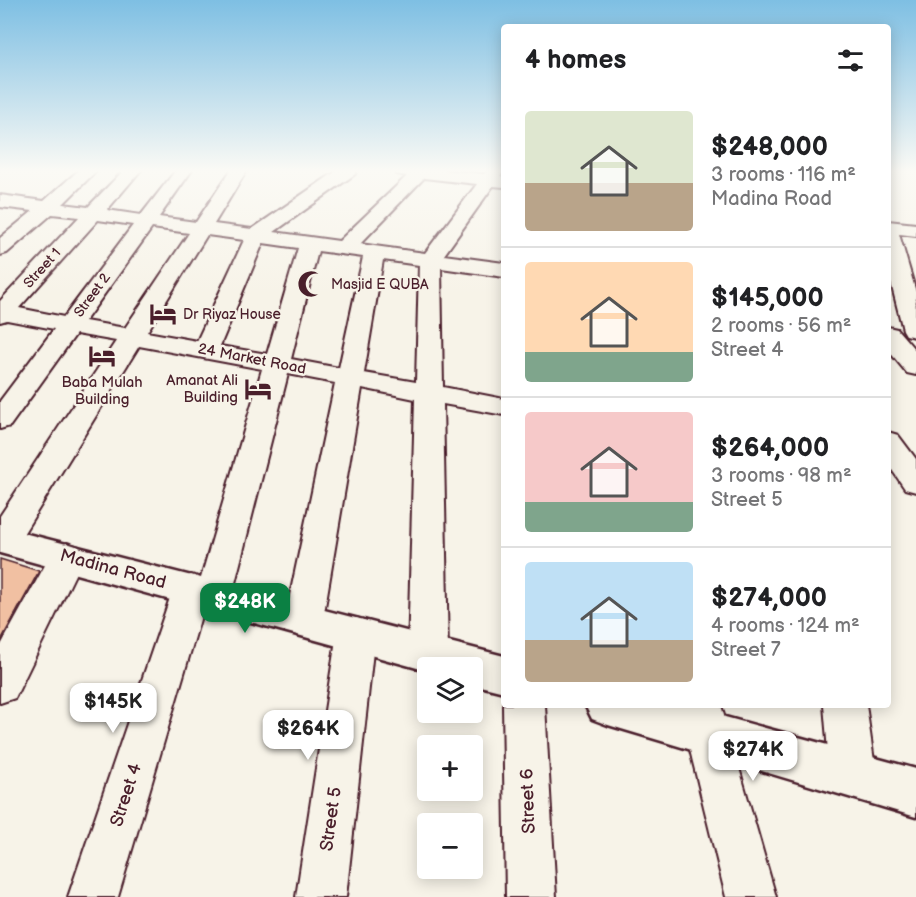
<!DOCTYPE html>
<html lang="en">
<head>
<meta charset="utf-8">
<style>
	body { margin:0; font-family:"Balsamiq Sans",sans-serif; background:#f2f2f2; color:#202124; height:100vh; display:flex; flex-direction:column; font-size:22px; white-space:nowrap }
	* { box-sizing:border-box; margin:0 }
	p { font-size:20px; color:#757577 }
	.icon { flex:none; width:33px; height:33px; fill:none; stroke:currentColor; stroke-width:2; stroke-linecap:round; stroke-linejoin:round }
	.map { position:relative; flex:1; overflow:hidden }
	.panel { position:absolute; left:501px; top:24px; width:390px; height:684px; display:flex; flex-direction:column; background:#fff; border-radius:6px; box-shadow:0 3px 15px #0003 }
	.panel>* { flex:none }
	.fabs { position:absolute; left:417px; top:657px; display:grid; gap:12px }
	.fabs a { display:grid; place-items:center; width:66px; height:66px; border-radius:6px; background:#fff; box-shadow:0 3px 15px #0003; font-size:30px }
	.price { position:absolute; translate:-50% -51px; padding:0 14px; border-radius:12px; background:#fff; color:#222; font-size:20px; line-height:39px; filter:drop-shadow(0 2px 3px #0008) }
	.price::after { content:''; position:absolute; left:50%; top:36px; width:18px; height:14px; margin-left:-9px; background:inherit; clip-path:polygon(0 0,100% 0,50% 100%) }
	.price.current { background:#0b8043; color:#fff }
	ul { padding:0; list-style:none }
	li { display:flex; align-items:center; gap:18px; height:150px; padding:0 24px }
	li+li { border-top:2px solid #e0e0e0 }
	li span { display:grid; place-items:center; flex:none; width:168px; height:120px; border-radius:6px; color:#555 }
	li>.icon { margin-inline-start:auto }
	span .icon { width:72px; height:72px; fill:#fffc; stroke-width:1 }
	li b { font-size:26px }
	h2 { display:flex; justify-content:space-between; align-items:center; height:72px; padding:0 24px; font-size:26px }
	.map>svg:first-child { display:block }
	.building { fill:#f1c0a2; stroke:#4a1f2b; stroke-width:1.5 }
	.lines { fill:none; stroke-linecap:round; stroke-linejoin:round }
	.street-casing { stroke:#4a1f2b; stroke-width:4 }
	.secondary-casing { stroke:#4a1f2b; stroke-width:5 }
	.street { fill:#f7f3e8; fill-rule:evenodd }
	.secondary { fill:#f7f3e8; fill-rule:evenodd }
	.labels { text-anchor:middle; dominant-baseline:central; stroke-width:4.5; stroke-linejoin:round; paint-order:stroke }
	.far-street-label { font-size:14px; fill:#4a1f2b; stroke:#f7f3e8 }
	.far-poi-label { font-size:14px; fill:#4a1f2b; stroke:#f7f3e8; text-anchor:start }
	.street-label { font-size:15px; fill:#4a1f2b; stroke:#f7f3e8 }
	.poi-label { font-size:15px; fill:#4a1f2b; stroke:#f7f3e8; text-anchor:end }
	.near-street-label { font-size:18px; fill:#4a1f2b; stroke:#f7f3e8 }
</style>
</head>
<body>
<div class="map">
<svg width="916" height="897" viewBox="0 0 916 897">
	<rect width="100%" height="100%" fill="#f7f3e8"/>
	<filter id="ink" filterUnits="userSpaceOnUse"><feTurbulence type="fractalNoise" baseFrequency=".0167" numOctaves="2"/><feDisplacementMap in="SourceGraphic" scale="12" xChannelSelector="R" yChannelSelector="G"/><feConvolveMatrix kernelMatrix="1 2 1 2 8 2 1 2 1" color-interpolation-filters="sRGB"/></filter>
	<g filter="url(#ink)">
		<polygon class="building" points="0,559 39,571 0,642"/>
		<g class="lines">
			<defs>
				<g id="street">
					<path d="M79 170H97L63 204 88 207 124 170H141L107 210 141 215 176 170H192L159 217 196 222 231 170H247L214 224 252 229 338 170H357L355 174 274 232 339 241 407 176 397 174 395 170H443L484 174 488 170H504L500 176 504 177V187L493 186 444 255 504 263V277L441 268 443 387 504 399V415L443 404 448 653 442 664 428 669 414 664 408 653 415 399 362 388 323 619 317 629 304 634 291 629 285 619 335 383 288 374 232 595 227 605 214 609 204 606 118 897H68L173 589 178 579 191 575 201 578 262 369 139 346 14 549 0 551V516L116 341 76 334 10 426 0 429V401L54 329 7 320 0 322V301L79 217 52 214 7 253 0 255V238L33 211 0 207V195L44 201ZM424 178 477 184 425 253 360 244ZM98 220 133 225 64 317 19 308ZM152 228 189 233 125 328 85 321ZM207 235 244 240 197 341 147 332ZM263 243 298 248 267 354 220 346ZM318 251 363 257 339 368 291 359ZM383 260 419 265 416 382 364 373Z"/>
					<polygon points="888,221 916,224 916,236 899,234 916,292 915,337 906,335 903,330 888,271"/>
					<polygon points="888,327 897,329 916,351 916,375 907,373 888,350"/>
					<polygon points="888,432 898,435 916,459 916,492 905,489 888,464"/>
					<polygon points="67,543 79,547 84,556 15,698 0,703 0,647 55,547"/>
					<polygon points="356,618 370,622 375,633 346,897 296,897 337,633 342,622"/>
					<polygon points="504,703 504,705 545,705 556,897 506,897 503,705"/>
					<polygon points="679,705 721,705 776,897 726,897"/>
					<polygon points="824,705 866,705 876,775 869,790 853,796 837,790 830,775"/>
				</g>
				<g id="secondary">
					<polygon points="0,527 504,656 504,692 472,684 472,668 428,668 428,671 0,553"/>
					<polygon points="585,705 681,705 916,769 916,817 608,725 592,719"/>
				</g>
			</defs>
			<use href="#street" class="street-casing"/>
			<use href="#secondary" class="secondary-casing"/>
			<use href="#street" class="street"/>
			<use href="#secondary" class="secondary"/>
		</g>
	</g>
	<linearGradient id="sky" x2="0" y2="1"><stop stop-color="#7ebfe3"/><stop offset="0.58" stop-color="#fbfaf5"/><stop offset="1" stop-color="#fbfaf5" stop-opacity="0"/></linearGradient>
	<rect width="916" height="295" fill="url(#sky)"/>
	<defs>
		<symbol id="mosque-bare" viewBox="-9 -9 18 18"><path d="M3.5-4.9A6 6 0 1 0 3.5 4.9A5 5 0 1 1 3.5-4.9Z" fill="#4a1f2b" stroke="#f7f3e8" stroke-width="2.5" paint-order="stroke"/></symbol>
		<symbol id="hotel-bare" viewBox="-9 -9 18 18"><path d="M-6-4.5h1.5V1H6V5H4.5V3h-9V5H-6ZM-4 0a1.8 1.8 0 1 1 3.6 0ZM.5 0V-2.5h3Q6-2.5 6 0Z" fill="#4a1f2b" stroke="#f7f3e8" stroke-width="2.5" paint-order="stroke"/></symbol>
	</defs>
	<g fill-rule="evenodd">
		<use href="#mosque-bare" x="292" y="265" width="38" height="38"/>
		<use href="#hotel-bare" x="144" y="295" width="38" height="38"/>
		<use href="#hotel-bare" x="83" y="337" width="38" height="38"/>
		<use href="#hotel-bare" x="239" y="370" width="38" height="38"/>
	</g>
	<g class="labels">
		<g class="far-street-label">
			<text transform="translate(42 268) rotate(-48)">Street 1</text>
			<text transform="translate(92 295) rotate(-54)">Street 2</text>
		</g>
		<g class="far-poi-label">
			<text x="331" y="284">Masjid E QUBA</text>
			<text x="183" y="314">Dr Riyaz House</text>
		</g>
		<g class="street-label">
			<text transform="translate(252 359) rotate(11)">24 Market Road</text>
		</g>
		<g class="poi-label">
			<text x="238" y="380">Amanat Ali<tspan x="238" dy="17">Building</tspan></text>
			<text x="102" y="382" text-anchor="middle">Baba Mulah<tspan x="102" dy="17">Building</tspan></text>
		</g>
		<g class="near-street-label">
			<text transform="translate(113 569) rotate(15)">Madina Road</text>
			<text transform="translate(126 795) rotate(-72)">Street 4</text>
			<text transform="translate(528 801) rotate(-92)">Street 6</text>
			<text transform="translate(331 819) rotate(-82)">Street 5</text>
		</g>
	</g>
</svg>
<div class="fabs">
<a><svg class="icon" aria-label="layers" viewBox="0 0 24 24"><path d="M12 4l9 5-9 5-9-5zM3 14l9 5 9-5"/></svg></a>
<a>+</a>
<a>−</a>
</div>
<b class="price current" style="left:245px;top:634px">$248K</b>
<b class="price" style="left:113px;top:734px">$145K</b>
<b class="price" style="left:308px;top:761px">$264K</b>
<b class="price" style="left:753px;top:782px">$274K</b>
<section class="panel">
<h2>4 homes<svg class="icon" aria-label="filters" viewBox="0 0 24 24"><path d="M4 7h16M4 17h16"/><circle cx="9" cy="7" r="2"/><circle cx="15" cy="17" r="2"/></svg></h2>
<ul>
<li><span style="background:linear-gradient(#dfe7d0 60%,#b9a48a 0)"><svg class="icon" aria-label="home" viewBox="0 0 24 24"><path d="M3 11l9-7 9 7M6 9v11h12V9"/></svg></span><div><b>$248,000</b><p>3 rooms · 116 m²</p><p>Madina Road</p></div></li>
<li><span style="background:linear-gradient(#ffd9b3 75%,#7fa58c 0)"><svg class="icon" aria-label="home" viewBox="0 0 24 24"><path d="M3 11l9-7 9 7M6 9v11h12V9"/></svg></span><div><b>$145,000</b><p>2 rooms · 56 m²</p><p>Street 4</p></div></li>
<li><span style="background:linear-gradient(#f6c9c9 75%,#7fa58c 0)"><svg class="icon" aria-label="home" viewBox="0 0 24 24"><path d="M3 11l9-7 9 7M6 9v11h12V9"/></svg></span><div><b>$264,000</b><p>3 rooms · 98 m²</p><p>Street 5</p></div></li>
<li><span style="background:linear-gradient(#bfe0f5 65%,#b9a48a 0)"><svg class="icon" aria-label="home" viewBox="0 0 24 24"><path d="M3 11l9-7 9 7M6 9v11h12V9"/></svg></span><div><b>$274,000</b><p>4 rooms · 124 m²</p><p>Street 7</p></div></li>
</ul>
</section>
</div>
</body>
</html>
